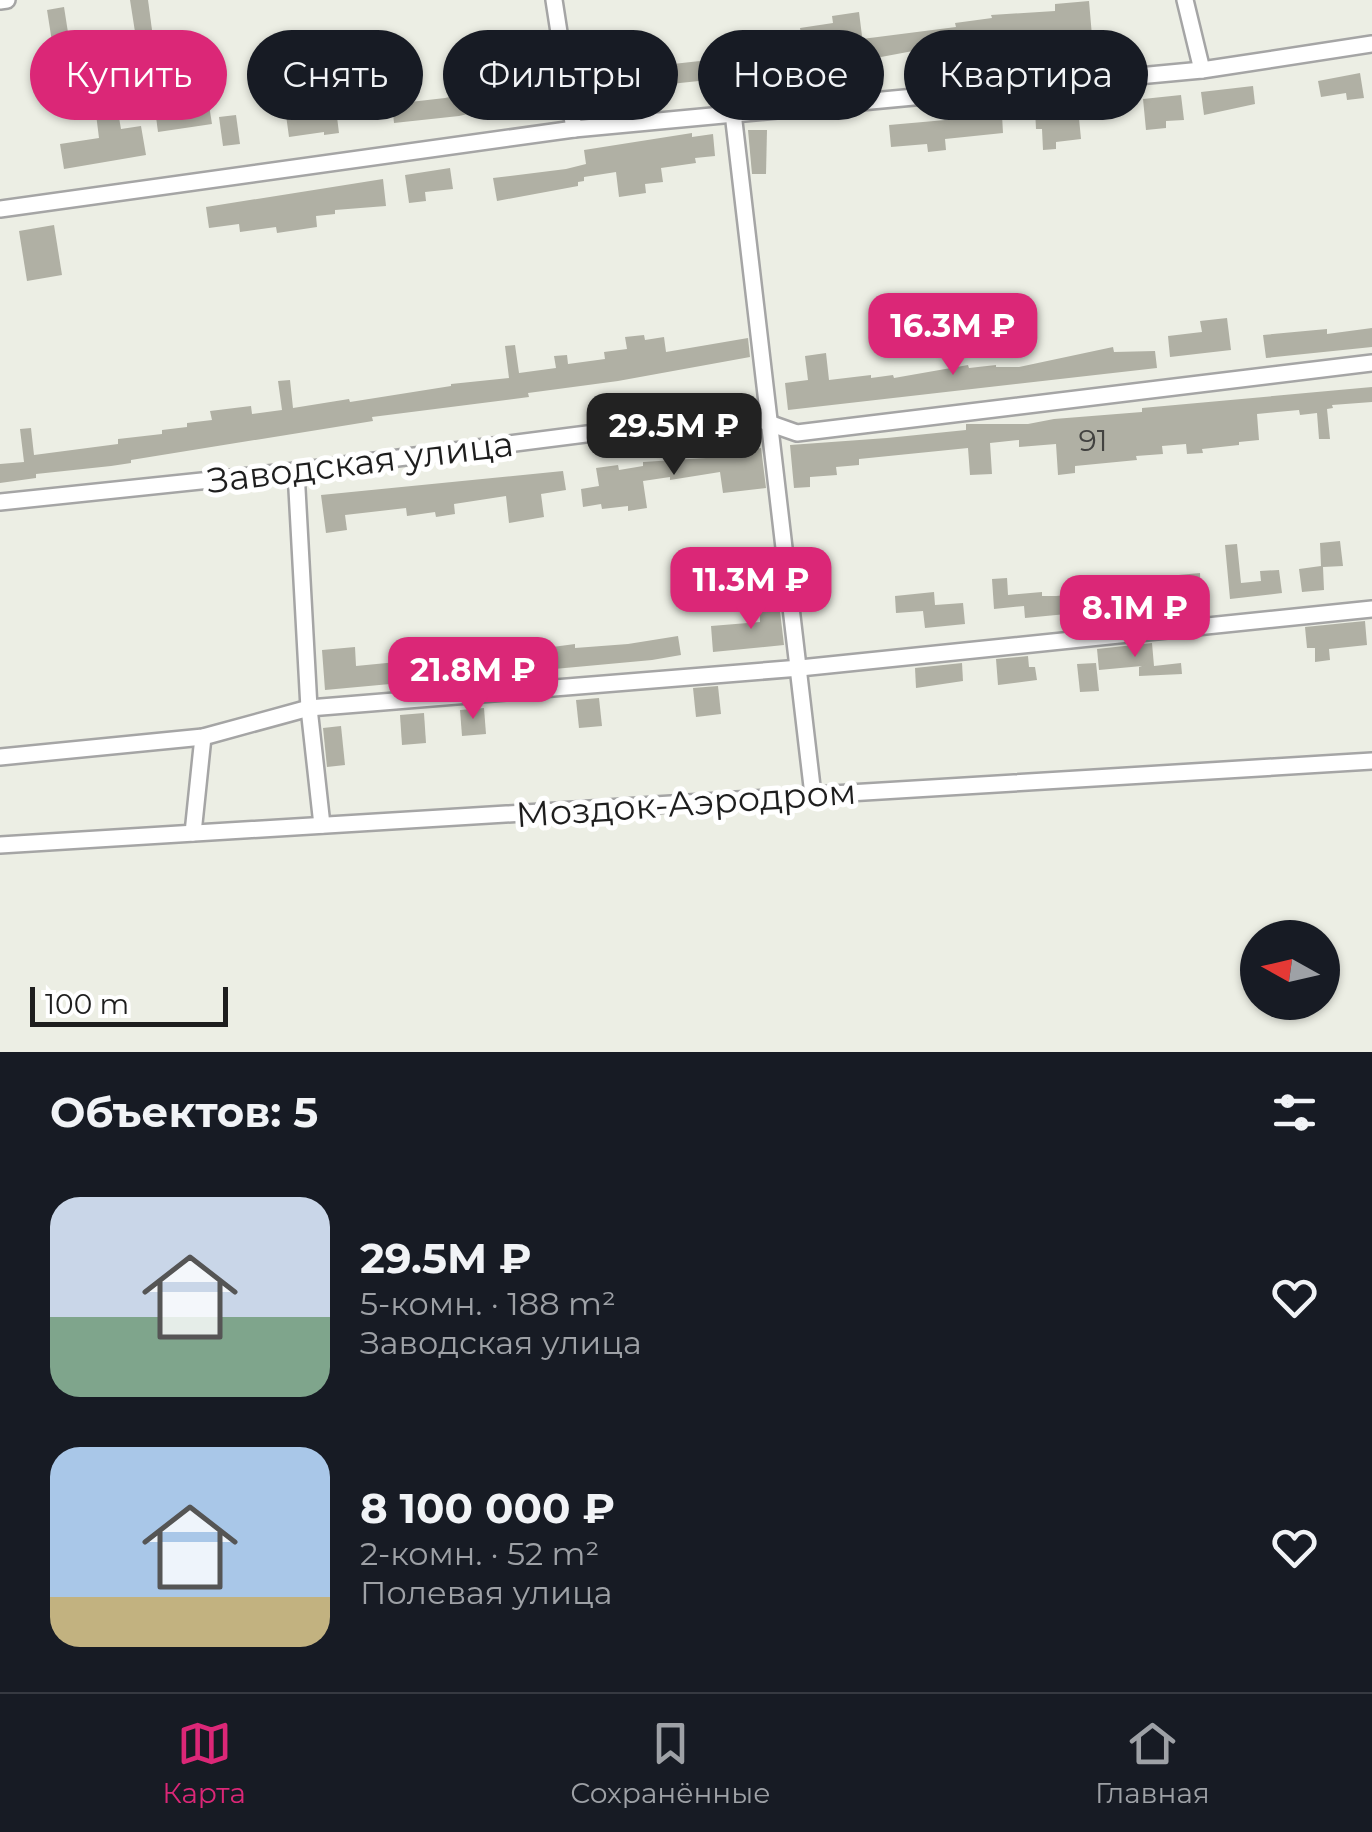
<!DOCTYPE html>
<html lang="ru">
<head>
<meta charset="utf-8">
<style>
	body { margin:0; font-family:Montserrat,sans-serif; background:#242831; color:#f1f3f6; height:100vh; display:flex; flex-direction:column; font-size:38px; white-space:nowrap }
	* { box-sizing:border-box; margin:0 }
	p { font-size:32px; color:#9ea1a6 }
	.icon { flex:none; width:55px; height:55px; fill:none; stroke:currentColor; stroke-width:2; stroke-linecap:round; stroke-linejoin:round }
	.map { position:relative; height:1052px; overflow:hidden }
	.sheet { display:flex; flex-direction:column; background:#171b24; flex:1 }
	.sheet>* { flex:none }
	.guide { position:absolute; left:30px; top:30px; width:1312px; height:90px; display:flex; gap:20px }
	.needle { width:65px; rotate:278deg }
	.tools { position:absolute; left:1240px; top:920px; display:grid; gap:20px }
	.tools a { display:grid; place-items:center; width:100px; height:100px; border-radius:50%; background:#171b24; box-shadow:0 2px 8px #0004; font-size:50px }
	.scale { position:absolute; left:30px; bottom:25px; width:198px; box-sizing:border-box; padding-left:10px; border:5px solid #1e1e1e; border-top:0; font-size:28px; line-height:35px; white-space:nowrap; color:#1e1e1e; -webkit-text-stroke:8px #fff; paint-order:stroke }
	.price { position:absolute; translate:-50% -85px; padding:0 22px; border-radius:20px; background:#db2777; color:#fff; font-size:32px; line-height:65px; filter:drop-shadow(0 2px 5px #0008) }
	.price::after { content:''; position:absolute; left:50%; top:60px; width:30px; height:22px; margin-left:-15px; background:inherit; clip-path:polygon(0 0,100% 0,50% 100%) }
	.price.active { background:#222; color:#fff }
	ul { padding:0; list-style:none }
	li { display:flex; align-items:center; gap:30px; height:250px; padding:0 50px }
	li span { display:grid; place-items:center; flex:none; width:280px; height:200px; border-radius:30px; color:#555 }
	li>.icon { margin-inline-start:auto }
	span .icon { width:120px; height:120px; fill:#fffc; stroke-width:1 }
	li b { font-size:42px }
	h2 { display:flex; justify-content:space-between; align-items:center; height:120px; padding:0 50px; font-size:42px }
	.tag { padding:0 35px; border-radius:45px; background:#171b24; box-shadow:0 2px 8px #0004; font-size:35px; line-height:90px }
	.tag.active { background:#db2777; color:#fff }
	.tabs { display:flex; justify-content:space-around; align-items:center; height:140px; border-top:2px solid #363941; background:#171b24; font-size:28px; color:#9ea1a6 }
	.tabs a { display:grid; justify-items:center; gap:5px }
	.tabs .active { color:#db2777 }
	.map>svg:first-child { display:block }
	.building { fill:#b0b0a4 }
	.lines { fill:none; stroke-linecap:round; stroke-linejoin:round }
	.minor-casing { stroke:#a5a5a5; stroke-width:20 }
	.minor { stroke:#fff; stroke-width:15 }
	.labels { text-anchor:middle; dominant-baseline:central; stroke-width:10; stroke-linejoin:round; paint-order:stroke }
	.number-label { font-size:30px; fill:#424240 }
	.street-label { font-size:35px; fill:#1e1e1e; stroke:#fff }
</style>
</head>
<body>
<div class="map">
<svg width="1372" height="1052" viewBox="0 0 1372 1052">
	<rect width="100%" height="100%" fill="#eceee4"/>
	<g class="building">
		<polygon points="130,0 148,0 152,30 135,32"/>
		<polygon points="1089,1 1092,36 1010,42 930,53 929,48 865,60 862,39 956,27 955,23 992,18 991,15 1055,11 1055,4"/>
		<polygon points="64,7 69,39 52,42 47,10"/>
		<polygon points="859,12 862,36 802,40 800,28 833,23 832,16"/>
		<polygon points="795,42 799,69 784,71 784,67 768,67 767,73 746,76 614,90 612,68 644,66 642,49 661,46 664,65 709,60 708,51 728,48 730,58 774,51 773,45"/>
		<polygon points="398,71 401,92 409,91 410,102 445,98 536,77 540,98 459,116 394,123 392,104 354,109 351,81"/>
		<polygon points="1360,73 1364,98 1347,100 1346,93 1321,97 1318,81"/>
		<polygon points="1253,86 1255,104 1204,115 1201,92"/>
		<polygon points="1181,95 1184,120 1166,121 1166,128 1146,130 1143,99"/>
		<polygon points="209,105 212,124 158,132 156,117"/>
		<polygon points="1053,108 1053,111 1078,108 1081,139 1056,142 1056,149 1043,150 1042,129 1036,129 1035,109"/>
		<polygon points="336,109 339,133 324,135 324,132 289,137 286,115"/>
		<polygon points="118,112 121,129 141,126 146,155 64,169 60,144 99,138 96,114"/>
		<polygon points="236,115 240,144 223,146 219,117"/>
		<polygon points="1002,115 1003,133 945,139 946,150 928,152 927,144 891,147 889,125"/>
		<polygon points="748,130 767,130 766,174 752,174"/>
		<polygon points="692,133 692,137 713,134 715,156 695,158 696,163 661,168 663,182 645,184 646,193 619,197 616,172 584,177 584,181 578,182 578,186 497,201 493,178 566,169 586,164 584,150"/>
		<polygon points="450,168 453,189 425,192 426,201 409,203 405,175"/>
		<polygon points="383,179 386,206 335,210 335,214 316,216 317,227 277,233 276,227 240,232 239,224 209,228 206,207"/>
		<polygon points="54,225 62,275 27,281 19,231"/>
		<polygon points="1227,318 1231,350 1170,357 1168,336 1202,332 1200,321"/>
		<polygon points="1372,328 1372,347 1266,358 1263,335 1327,329 1327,334"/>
		<polygon points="644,335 645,340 664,337 666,352 748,338 750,357 618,381 528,393 529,397 372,417 373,421 131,460 131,463 111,466 36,474 36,478 0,483 0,464 24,462 20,429 31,428 34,455 118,444 118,439 162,434 162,430 187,427 187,423 212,420 210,411 251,406 252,414 282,410 278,381 290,380 293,408 349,399 350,402 451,386 451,384 509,378 505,346 515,345 519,373 556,368 554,356 567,355 568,364 605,359 604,352 627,349 625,337"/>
		<polygon points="1113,347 1114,352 1155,351 1157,368 788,410 785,383 808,380 805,356 826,353 829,380 871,375 871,378 893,375 894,378 968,365 969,368 996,365 996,367 1019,367"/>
		<polygon points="1372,387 1372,402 1332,405 1333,408 1327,409 1330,439 1319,439 1317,413 1300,415 1299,410 1277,412 1257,414 1259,440 1239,442 1239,445 1202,449 1203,453 1187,454 1186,444 1162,446 1163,454 1136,456 1137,460 1075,466 1075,473 1058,475 1056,444 1019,447 1019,440 990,443 992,474 970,475 968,448 859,459 859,465 836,467 837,475 810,477 810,487 794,488 790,445 887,438 966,430 966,424 1028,424 1054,419 1142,412 1142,408"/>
		<polygon points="761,448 766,488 723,493 720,472 670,480 670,477 643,481 647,508 628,511 628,506 602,509 601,504 583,507 581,489 599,486 596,468 618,465 619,470 643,466 643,462 706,458"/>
		<polygon points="563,471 566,490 541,494 544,517 509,523 506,496 454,504 455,514 436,517 435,512 407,516 406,508 345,515 347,530 326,533 321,495"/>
		<polygon points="1340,541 1343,566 1323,567 1324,590 1302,592 1299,569 1321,566 1320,543"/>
		<polygon points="1237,544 1241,583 1261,581 1260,571 1279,570 1282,593 1230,599 1225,545"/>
		<polygon points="1200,573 1201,601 1025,618 1024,606 994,609 992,579 1007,578 1008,595 1042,592 1042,596 1056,596 1113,591 1137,587 1136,579"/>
		<polygon points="934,592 935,605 963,603 965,624 925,628 923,611 896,613 895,596"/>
		<polygon points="779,603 784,645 713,652 711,626 760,622 759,605"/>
		<polygon points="1365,621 1367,645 1329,649 1330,660 1315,662 1315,648 1307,648 1305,627"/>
		<polygon points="678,636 681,655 652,660 325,690 322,650 355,647 356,666 397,662 396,650 418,648 418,642 439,641 440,653 471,650 471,653 498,651 497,641 514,640 515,652 575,644 575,648 628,644"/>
		<polygon points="1152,643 1154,666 1181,663 1182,674 1139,676 1139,667 1142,666 1099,670 1097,649"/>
		<polygon points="1028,656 1029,667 1035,667 1037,680 998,685 996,659"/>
		<polygon points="962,663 963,681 916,688 915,668"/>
		<polygon points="1096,663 1099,691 1080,692 1077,664"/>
		<polygon points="718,686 721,714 696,717 693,688"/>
		<polygon points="599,698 602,726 579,728 576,700"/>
		<polygon points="484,708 486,734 462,736 460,710"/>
		<polygon points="424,713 426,743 402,745 400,715"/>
		<polygon points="341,726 345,765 327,767 323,728"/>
	</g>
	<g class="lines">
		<defs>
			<g id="minor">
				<polyline points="554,0 574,129"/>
				<polyline points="1185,0 1202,70"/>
				<polyline points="0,1 7,0"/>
				<polyline points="733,113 813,795"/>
				<polyline points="0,209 574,129 1202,70 1372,44"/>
				<polyline points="296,471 309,708 322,825"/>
				<polyline points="0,502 296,471 743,414 797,433 1372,363"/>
				<polyline points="0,757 203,737 309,708 800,668 1372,609"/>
				<polyline points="193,833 203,737"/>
				<polyline points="0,845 1372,761"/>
			</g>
		</defs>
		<use href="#minor" class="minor-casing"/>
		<use href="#minor" class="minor"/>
	</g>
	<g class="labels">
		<g class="number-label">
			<text x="1093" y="440">91</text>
		</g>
		<g class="street-label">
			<text transform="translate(360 462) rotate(-7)">Заводская улица</text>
			<text transform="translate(686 803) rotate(-4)">Моздок-Аэродром</text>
		</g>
	</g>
</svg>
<div class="tools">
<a><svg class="needle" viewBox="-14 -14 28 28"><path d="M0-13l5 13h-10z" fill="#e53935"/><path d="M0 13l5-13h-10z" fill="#9ea1a6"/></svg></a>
</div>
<div class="scale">100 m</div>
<b class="price" style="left:953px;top:378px">16.3M ₽</b>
<b class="price active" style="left:674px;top:478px">29.5M ₽</b>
<b class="price" style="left:751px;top:632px">11.3M ₽</b>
<b class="price" style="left:1135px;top:660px">8.1M ₽</b>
<b class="price" style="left:473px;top:722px">21.8M ₽</b>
<div class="guide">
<a class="tag active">Купить</a>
<a class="tag">Снять</a>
<a class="tag">Фильтры</a>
<a class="tag">Новое</a>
<a class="tag">Квартира</a>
</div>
</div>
<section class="sheet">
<h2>Объектов: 5<svg class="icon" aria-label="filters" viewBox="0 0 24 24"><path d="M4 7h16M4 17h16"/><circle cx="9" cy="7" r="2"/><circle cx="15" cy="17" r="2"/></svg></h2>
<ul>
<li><span style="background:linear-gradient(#c9d6e8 60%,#7fa58c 0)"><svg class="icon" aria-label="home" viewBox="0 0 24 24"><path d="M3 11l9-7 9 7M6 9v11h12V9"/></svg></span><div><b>29.5M ₽</b><p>5-комн. · 188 m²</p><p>Заводская улица</p></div><svg class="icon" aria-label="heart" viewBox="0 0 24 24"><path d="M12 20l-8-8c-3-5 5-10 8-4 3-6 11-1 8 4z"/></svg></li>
<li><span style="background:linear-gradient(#a9c7e8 75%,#c2b280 0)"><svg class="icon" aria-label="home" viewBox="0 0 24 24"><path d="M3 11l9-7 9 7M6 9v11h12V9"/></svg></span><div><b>8 100 000 ₽</b><p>2-комн. · 52 m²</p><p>Полевая улица</p></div><svg class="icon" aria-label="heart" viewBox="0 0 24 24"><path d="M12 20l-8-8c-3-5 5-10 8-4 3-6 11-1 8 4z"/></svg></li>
</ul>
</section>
<nav class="tabs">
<a class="active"><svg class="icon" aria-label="map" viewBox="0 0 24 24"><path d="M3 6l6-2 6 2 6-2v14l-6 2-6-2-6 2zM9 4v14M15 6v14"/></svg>Карта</a>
<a><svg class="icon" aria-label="saved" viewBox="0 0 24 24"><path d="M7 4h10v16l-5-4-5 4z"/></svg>Сохранённые</a>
<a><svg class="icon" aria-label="home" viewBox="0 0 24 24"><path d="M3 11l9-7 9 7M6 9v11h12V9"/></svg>Главная</a>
</nav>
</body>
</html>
